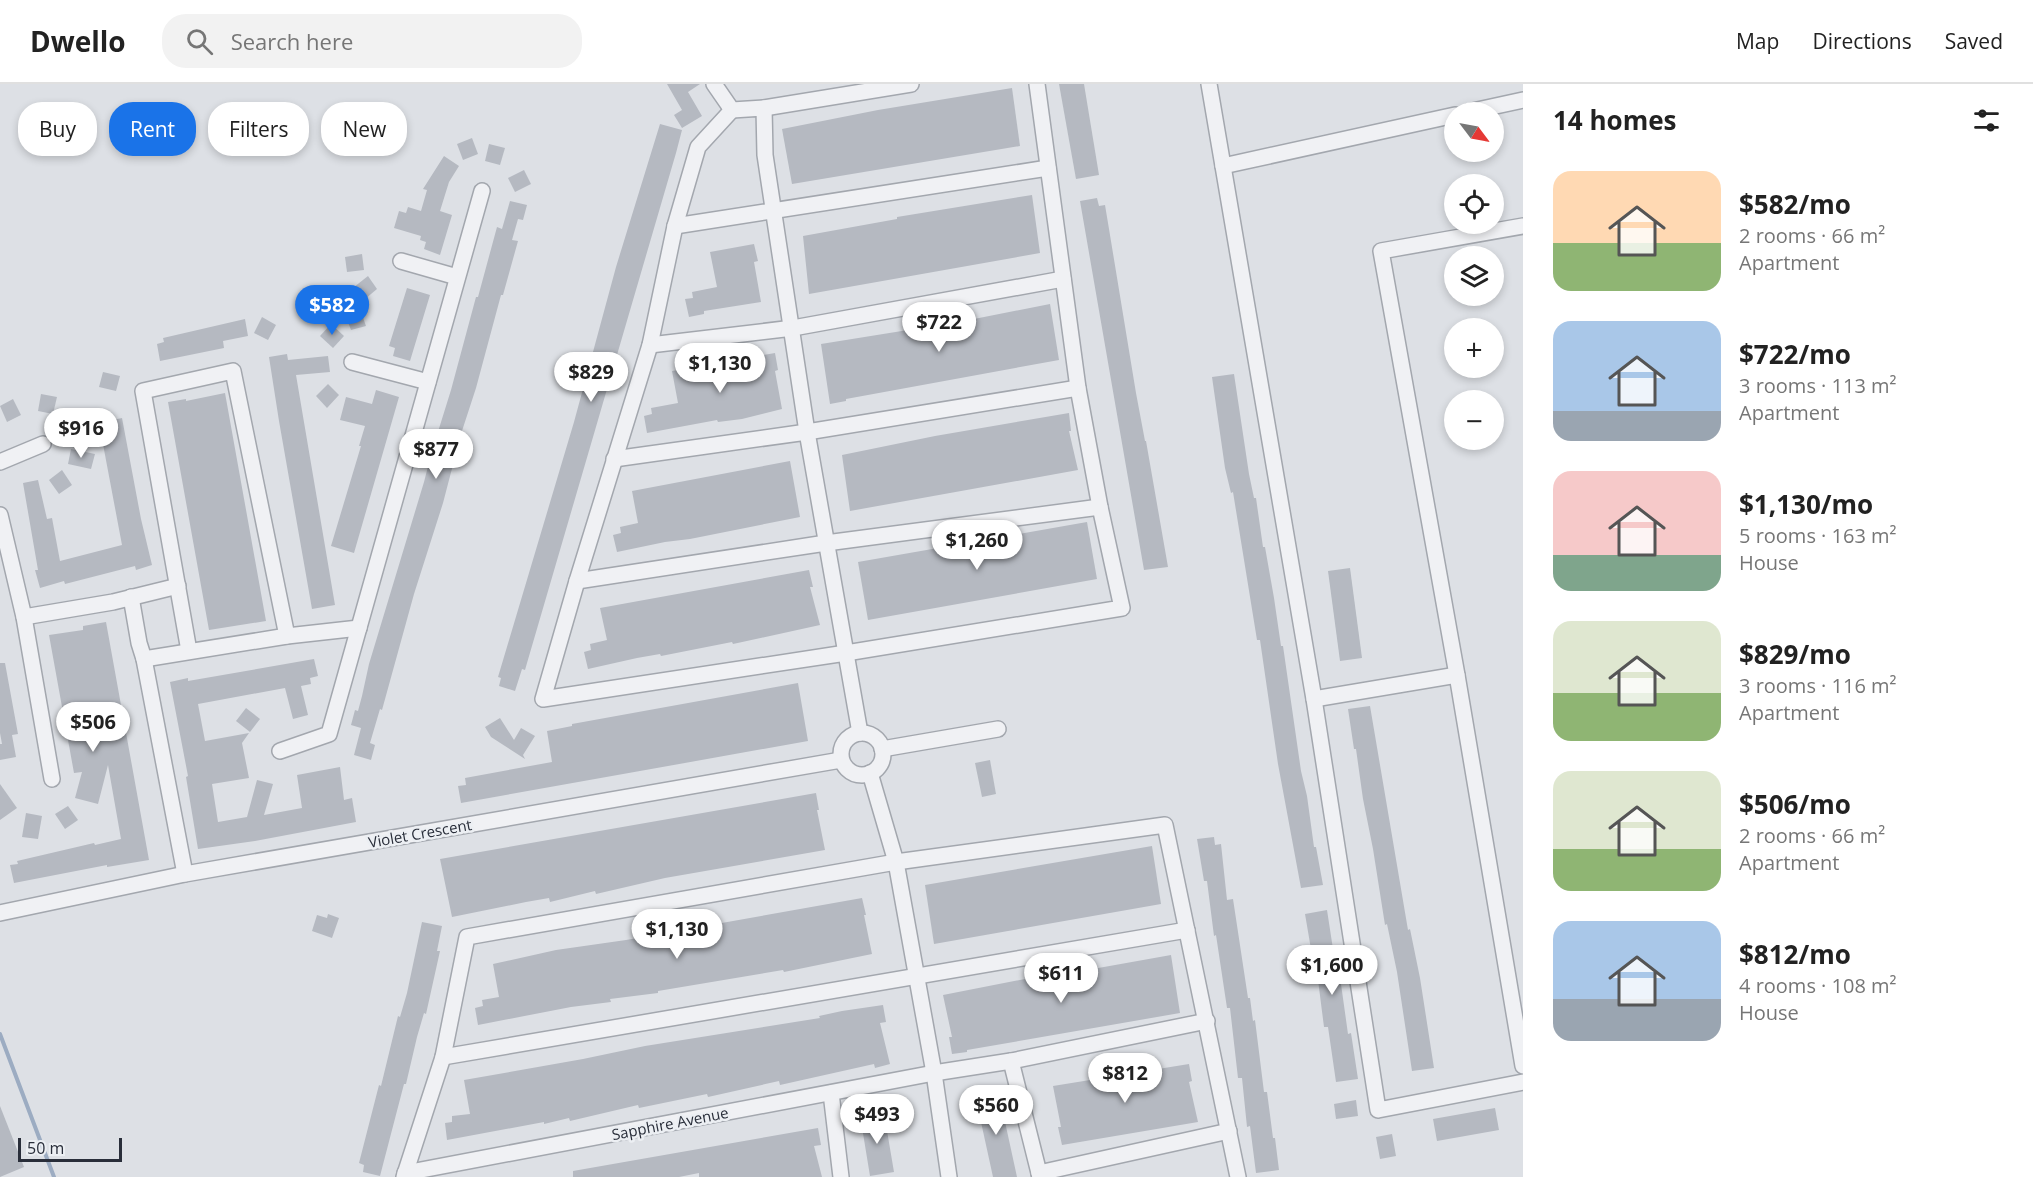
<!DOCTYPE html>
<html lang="en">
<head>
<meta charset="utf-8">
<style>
	body { margin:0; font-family:"Open Sans",sans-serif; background:#f2f2f2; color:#222; height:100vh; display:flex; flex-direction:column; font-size:22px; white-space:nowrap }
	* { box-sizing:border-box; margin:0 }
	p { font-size:20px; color:#767676 }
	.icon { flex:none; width:33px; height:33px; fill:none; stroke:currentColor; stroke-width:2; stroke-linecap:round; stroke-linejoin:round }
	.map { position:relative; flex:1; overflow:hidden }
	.panel { display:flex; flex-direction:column; background:#fff; width:510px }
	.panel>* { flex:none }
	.top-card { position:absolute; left:18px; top:18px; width:570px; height:54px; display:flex; gap:12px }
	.needle { width:39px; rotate:122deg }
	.buttons { position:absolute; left:1444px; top:18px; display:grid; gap:12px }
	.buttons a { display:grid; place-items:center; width:60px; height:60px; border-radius:50%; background:#fff; box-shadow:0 3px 9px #0003; font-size:30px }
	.scale { position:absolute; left:18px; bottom:15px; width:104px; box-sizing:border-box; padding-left:6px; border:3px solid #292e3a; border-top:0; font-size:16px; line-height:21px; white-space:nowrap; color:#292e3a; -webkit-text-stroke:4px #eceff3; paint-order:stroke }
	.price { position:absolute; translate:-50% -51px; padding:0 14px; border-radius:21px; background:#fff; color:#222; font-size:20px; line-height:39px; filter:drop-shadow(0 2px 3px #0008) }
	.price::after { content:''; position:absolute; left:50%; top:36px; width:18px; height:14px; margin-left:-9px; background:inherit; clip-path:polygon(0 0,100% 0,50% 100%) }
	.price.selected { background:#1a73e8; color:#fff }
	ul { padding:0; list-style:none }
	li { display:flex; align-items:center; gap:18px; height:150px; padding:0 30px }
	li span { display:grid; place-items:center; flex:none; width:168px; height:120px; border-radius:18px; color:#555 }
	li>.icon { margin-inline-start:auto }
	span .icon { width:72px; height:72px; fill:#fffc; stroke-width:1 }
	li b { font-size:26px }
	h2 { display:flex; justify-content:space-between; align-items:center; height:72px; padding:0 30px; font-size:26px }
	.pill { padding:0 21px; border-radius:24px; background:#fff; box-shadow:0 3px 9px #0003; font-size:21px; line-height:54px }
	.pill.selected { background:#1a73e8; color:#fff }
	header { display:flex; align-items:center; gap:36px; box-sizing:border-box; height:84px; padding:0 30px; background:#fff; border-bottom:2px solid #e0e0e0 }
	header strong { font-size:28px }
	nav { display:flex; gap:33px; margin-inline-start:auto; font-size:21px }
	.search { width:420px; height:54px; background:#f2f2f2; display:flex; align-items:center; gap:15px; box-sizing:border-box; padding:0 21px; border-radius:24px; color:#767676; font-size:22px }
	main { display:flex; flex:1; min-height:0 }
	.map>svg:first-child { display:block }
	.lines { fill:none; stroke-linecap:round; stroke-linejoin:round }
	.stream { stroke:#9cacc2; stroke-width:4 }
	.building { fill:#b5b9c1 }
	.street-casing { stroke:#a3a7ae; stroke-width:18 }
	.street { stroke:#f0f1f4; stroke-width:15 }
	.labels { text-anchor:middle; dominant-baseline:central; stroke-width:5; stroke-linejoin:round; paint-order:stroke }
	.street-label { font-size:15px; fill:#292e3a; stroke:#eceff3 }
</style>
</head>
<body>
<header>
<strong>Dwello</strong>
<div class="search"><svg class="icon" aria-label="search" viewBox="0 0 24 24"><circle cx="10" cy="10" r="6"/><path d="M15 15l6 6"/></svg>Search here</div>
<nav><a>Map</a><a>Directions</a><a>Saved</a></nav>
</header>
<main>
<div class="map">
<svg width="1523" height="1093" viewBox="0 0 1523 1093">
	<rect width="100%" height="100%" fill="#dde0e5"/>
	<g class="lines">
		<polyline class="stream" points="0,950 54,1093"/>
	</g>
	<g class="building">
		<polygon points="667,0 700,0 688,8 702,32 682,44 674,31 682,26"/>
		<polygon points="1059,0 1084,0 1099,91 1076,95"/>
		<polygon points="1012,4 1020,62 792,100 782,45 878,26"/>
		<polygon points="660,40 682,46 676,69 527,579 525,586 522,585 515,607 499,602 501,594 498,593 574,338 616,183"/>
		<polygon points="472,54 478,70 463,76 457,60"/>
		<polygon points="489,60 505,64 500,81 485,77"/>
		<polygon points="444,72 459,82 449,98 440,127 452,131 440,171 424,165 426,158 420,156 421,152 394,144 399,127 406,129 408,123 421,127 427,106 423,105"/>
		<polygon points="524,86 531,100 515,108 508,94"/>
		<polygon points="1032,111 1040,169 809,210 803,152 897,135 897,133"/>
		<polygon points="1097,114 1099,122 1105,121 1109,145 1136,309 1145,357 1146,357 1168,483 1144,486 1080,117"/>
		<polygon points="510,117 527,121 523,136 518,135 512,156 518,157 503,211 501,211 476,304 461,350 443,419 414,510 382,626 380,625 370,659 375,661 371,676 354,671 361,644 351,641 355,626 358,627 362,612 369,580 424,398 432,367 451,306 476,213 478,213 497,143 502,145"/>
		<polygon points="754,160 758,177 754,178 761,218 704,227 704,230 689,233 685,215 693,214 692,208 717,203 710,168"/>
		<polygon points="362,170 364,186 347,188 345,173"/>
		<polygon points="368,192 377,205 359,220 349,207"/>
		<polygon points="407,204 430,211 410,277 393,272 395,264 389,262"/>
		<polygon points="1050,220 1059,276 846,315 846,317 830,320 821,260 964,237"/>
		<polygon points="360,225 366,242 351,246 345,230"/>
		<polygon points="262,233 276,241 268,256 254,249"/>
		<polygon points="245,235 248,252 223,257 224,264 160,277 157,260 164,258 163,254"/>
		<polygon points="331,240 344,252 333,264 320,252"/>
		<polygon points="775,269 778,286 775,287 782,325 742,335 718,338 717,336 647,349 644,332 652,330 651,324 678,319 672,287"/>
		<polygon points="287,270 288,276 328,272 330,288 296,291 335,521 312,525 279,337 269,273"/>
		<polygon points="103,288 120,292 116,307 99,303"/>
		<polygon points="1234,290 1249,390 1254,414 1256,414 1263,463 1265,463 1274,514 1281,562 1283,562 1301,687 1307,712 1314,763 1316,763 1323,801 1301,804 1278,680 1260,556 1257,556 1233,408 1231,409 1225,384 1212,293"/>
		<polygon points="328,300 339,311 327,324 316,312"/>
		<polygon points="376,306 399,313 354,469 331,462 361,362 359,362 365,342 340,336 346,313 372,320"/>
		<polygon points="225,309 266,537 209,546 168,318 186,315 186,317"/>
		<polygon points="41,310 57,313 53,330 38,327"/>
		<polygon points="13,315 21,331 7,338 0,322"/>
		<polygon points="75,326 84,339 69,349 60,336"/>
		<polygon points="1069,329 1071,347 1069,347 1078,386 850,427 842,371 935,352"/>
		<polygon points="122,334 141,435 152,481 136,486 135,482 65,500 64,497 40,504 35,486 38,486 23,399 38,396 47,435 52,434 60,477 122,461 99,339"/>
		<polygon points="71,365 95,370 91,385 68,380"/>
		<polygon points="790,377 800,433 690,455 665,458 617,468 613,451 621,449 620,443 638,439 632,407"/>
		<polygon points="62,386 72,401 59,410 49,396"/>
		<polygon points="1087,438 1097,495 868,536 858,478"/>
		<polygon points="1350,484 1362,574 1340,577 1328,487"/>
		<polygon points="809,486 813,503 810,503 820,541 733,560 732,558 661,572 660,570 637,574 588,585 584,568 591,566 590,560 607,556 600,524"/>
		<polygon points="106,538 149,776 107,783 107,781 14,799 10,781 18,780 17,777 94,759 95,761 121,755 108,681 98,720 75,714 82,688 74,689 49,551 83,546 83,542"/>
		<polygon points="314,575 318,592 310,594 311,600 301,602 308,631 293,635 285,604 198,620 205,657 249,649 242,659 249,694 212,700 218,738 247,733 257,696 273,700 264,731 302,724 297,691 340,683 344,716 352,714 356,738 255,757 198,765 186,693 188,692 170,598 188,594 188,597"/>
		<polygon points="0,579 5,579 18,650 12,651 16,673 0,676 0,660 2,660 0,649"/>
		<polygon points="798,599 808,657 461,719 458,702 466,701 465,694 552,678 547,647 572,642 572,640"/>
		<polygon points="1370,622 1408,846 1410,845 1420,894 1434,984 1412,987 1397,888 1387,840 1385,841 1373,765 1363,715 1356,665 1354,665 1348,625"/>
		<polygon points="246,624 260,635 250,648 236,637"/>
		<polygon points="500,634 514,656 521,644 535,652 523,671 525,675 491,653 485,643"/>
		<polygon points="990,676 996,710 982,713 975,679"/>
		<polygon points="0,700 17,724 0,736"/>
		<polygon points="816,709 819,726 817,726 825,766 665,794 596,810 595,807 550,818 549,814 526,818 452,833 440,775"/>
		<polygon points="68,722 78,736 65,745 55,730"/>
		<polygon points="26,729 42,732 38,755 22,753"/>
		<polygon points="1214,753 1215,761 1221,760 1227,816 1233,815 1248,914 1250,914 1253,937 1255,936 1264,1008 1267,1008 1273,1054 1275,1054 1279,1086 1256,1089 1250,1042 1247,1043 1242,994 1238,994 1230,924 1227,924 1216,851 1214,852 1207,797 1204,797 1197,755"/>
		<polygon points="1152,762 1161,820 934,860 925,801"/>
		<polygon points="862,814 866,831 864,831 872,870 784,888 783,886 658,907 658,909 610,915 611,918 571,923 478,941 475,924 483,922 482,916 499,913 493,880 556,866 626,856"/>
		<polygon points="1327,826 1335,878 1337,877 1341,900 1348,950 1351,949 1358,995 1336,998 1328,943 1324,943 1318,896 1314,870 1312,871 1305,830"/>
		<polygon points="328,830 339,834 332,854 312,847 317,831 327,834"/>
		<polygon points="422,838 442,842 437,867 440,867 426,930 424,929 417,953 406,1000 404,1000 380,1092 363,1088 364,1081 359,1079 379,1001 381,1002 398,932 400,933 407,909"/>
		<polygon points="1171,871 1180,929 967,966 967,968 952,970 949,953 952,953 943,911 1030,894 1076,888"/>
		<polygon points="883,921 886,938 880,939 890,980 875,984 874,980 780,1001 779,997 708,1013 707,1010 639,1024 638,1021 570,1037 569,1034 544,1040 544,1038 447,1056 445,1039 452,1038 452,1032 470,1030 464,996 583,975 645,962 820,934 819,932 842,927"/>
		<polygon points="1189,980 1192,997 1189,998 1198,1038 1062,1061 1058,1043 1061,1043 1053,1002"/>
		<polygon points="1000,1008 1003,1024 1002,1024 1017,1093 993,1093 981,1038 977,1013"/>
		<polygon points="1356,1016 1358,1032 1336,1035 1334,1020"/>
		<polygon points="0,1022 24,1083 0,1093"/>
		<polygon points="1495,1024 1499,1046 1437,1057 1433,1035"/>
		<polygon points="878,1028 879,1036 885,1035 894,1088 870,1092 860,1031"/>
		<polygon points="818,1044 821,1061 814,1062 822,1093 699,1093 699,1089 679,1093 573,1093 573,1087"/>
		<polygon points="1392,1050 1396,1072 1380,1075 1376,1053"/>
	</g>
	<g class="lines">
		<defs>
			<g id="street">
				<polyline points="714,0 732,26 764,24 765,71 807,348 860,649"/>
				<polyline points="1209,0 1314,615 1378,1026 1523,998"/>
				<polyline points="764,24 911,0"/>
				<polyline points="732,26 698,63 675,142 650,261 577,497 543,615 846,569 1122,524 1100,423 1078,304 1037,0"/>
				<polyline points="1468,28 1523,16"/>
				<polyline points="1223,82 1455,31"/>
				<polyline points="675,142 1048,84"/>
				<polyline points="1523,142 1381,167 1457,591 1523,982"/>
				<polyline points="401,177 457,193"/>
				<polyline points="650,261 793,244 1063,195"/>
				<polyline points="352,278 428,298"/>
				<polyline points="614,375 807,348 1078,304"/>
				<polyline points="0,378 43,360"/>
				<polyline points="0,431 24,533 52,695"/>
				<polyline points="577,497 826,459 1100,423"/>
				<polyline points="131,513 139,559 144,575 185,790"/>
				<polyline points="24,533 113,518 178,502"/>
				<polyline points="189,567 143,307 233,287 287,552"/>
				<polyline points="144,575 287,552 359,544"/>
				<polyline points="1314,615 1457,591"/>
				<circle cx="862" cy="670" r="21"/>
				<polyline points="882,665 998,645"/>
				<polyline points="280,667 329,650 482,107"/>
				<polyline points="870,689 896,778 934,989 949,1093"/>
				<polyline points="0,829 185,790 841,676"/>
				<polyline points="443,973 1187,846"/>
				<polyline points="1011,977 1040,1093"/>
				<polyline points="831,1009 841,1093"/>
				<polyline points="405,1089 934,989 1011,977 1207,937"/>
				<polyline points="1039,1089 1229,1047"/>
				<polyline points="404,1093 443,973 467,853 896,778 1165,741 1238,1093"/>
			</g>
		</defs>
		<use href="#street" class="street-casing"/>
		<use href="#street" class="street"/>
	</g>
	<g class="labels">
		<g class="street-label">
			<text transform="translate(420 749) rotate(-10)">Violet Crescent</text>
			<text transform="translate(670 1039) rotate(-11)">Sapphire Avenue</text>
		</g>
	</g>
</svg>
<div class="buttons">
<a><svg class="needle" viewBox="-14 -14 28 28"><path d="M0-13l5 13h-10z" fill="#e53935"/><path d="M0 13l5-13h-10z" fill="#767676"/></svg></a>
<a><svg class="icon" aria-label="locate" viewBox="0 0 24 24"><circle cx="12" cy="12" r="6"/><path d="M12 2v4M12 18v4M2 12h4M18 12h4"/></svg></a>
<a><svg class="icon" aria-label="layers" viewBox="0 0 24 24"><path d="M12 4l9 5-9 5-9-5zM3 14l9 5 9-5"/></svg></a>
<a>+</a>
<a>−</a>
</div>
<div class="scale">50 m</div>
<b class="price selected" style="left:332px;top:252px">$582</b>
<b class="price" style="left:939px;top:269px">$722</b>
<b class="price" style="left:720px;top:310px">$1,130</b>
<b class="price" style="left:591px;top:319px">$829</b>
<b class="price" style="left:81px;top:375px">$916</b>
<b class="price" style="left:436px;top:396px">$877</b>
<b class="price" style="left:977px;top:487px">$1,260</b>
<b class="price" style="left:93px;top:669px">$506</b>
<b class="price" style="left:677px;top:876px">$1,130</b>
<b class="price" style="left:1332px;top:912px">$1,600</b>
<b class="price" style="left:1061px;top:920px">$611</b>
<b class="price" style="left:1125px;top:1020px">$812</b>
<b class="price" style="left:996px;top:1052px">$560</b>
<b class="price" style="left:877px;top:1061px">$493</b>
<div class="top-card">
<a class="pill">Buy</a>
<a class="pill selected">Rent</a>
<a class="pill">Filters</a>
<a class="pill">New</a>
</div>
</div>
<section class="panel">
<h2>14 homes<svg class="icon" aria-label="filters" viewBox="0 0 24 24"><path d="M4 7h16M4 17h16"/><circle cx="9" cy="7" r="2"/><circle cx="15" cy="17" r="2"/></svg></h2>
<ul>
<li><span style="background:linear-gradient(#ffd9b3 60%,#8fb573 0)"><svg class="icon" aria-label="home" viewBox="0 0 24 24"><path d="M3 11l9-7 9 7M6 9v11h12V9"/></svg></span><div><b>$582/mo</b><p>2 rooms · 66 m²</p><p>Apartment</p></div></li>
<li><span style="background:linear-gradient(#a9c7e8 75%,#9aa5b1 0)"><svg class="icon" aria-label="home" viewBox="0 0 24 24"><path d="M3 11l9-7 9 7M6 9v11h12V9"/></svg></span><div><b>$722/mo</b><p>3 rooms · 113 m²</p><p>Apartment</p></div></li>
<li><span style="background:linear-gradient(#f6c9c9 70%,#7fa58c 0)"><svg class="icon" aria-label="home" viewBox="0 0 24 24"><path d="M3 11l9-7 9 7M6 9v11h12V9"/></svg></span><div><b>$1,130/mo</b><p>5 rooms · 163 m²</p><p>House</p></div></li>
<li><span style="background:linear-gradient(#dfe7d0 60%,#8fb573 0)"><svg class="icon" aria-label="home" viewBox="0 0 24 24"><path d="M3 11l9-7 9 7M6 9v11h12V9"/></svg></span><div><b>$829/mo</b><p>3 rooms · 116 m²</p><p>Apartment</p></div></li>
<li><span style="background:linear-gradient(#dfe7d0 65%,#8fb573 0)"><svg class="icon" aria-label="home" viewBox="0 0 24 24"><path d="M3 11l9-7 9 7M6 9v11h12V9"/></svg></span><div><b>$506/mo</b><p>2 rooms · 66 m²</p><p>Apartment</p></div></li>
<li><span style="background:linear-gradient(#a9c7e8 65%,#9aa5b1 0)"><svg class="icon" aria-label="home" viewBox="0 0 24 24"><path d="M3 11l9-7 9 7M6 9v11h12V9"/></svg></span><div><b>$812/mo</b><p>4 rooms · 108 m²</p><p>House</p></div></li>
</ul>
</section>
</main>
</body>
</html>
